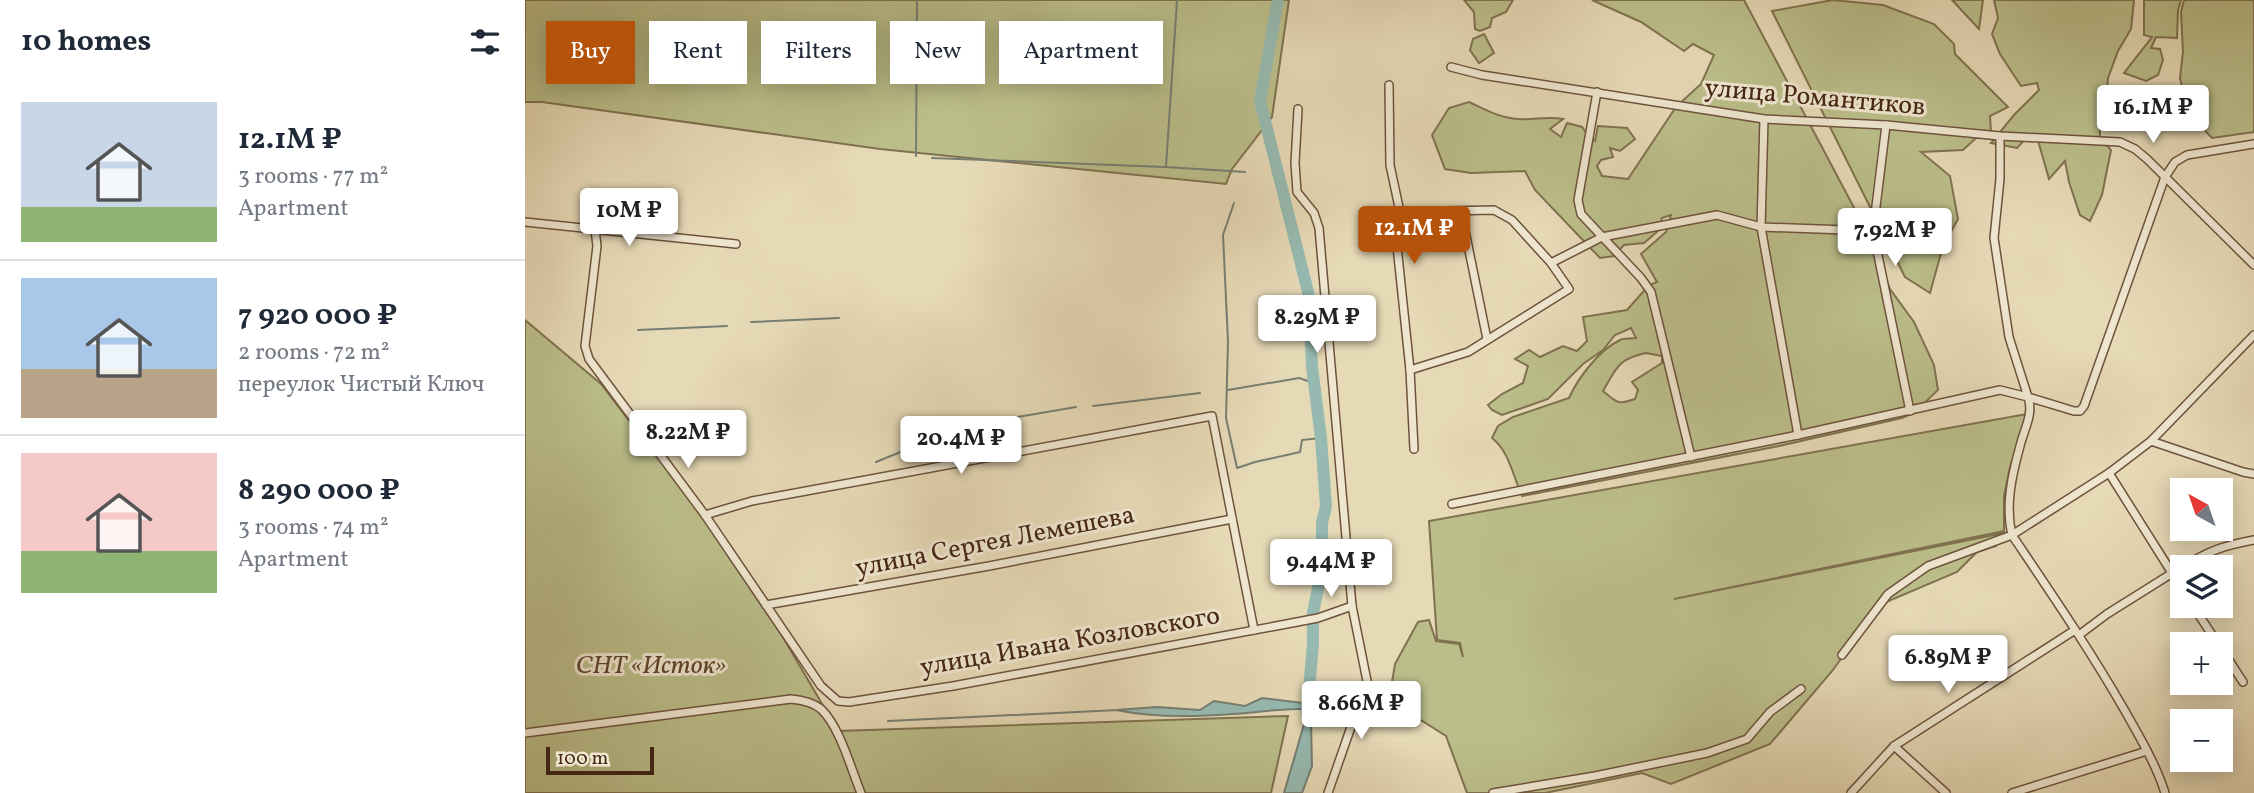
<!DOCTYPE html>
<html lang="en">
<head>
<meta charset="utf-8">
<style>
	body { margin:0; font-family:Vollkorn,serif; background:#f2f2f3; color:#1f2937; height:100vh; display:flex; flex-direction:column; font-size:26px; white-space:nowrap }
	* { box-sizing:border-box; margin:0 }
	p { font-size:23px; color:#747a83 }
	.icon { flex:none; width:38px; height:38px; fill:none; stroke:currentColor; stroke-width:2; stroke-linecap:round; stroke-linejoin:round }
	.map { position:relative; flex:1; overflow:hidden }
	.side { display:flex; flex-direction:column; background:#fff; width:525px }
	.side>* { flex:none }
	.top-card { position:absolute; left:21px; top:21px; width:665px; height:63px; display:flex; gap:14px }
	.needle { width:46px; rotate:320deg }
	.buttons { position:absolute; left:1645px; top:478px; display:grid; gap:14px }
	.buttons a { display:grid; place-items:center; width:63px; height:63px; border-radius:0px; background:#fff; box-shadow:0 4px 18px #0003; font-size:35px }
	.scale { position:absolute; left:21px; bottom:18px; width:108px; box-sizing:border-box; padding-left:7px; border:4px solid #462614; border-top:0; font-size:19px; line-height:24px; white-space:nowrap; color:#462614; -webkit-text-stroke:5px #efe6d0; paint-order:stroke }
	.price { position:absolute; translate:-50% -60px; padding:0 16px; border-radius:7px; background:#fff; color:#222; font-size:23px; line-height:46px; filter:drop-shadow(0 2px 4px #0008) }
	.price::after { content:''; position:absolute; left:50%; top:42px; width:21px; height:16px; margin-left:-10px; background:inherit; clip-path:polygon(0 0,100% 0,50% 100%) }
	.price.active { background:#b45309; color:#fff }
	ul { padding:0; list-style:none }
	li { display:flex; align-items:center; gap:21px; height:175px; padding:0 21px }
	li+li { border-top:2px solid #e0e1e3 }
	li span { display:grid; place-items:center; flex:none; width:196px; height:140px; border-radius:0px; color:#555 }
	li>.icon { margin-inline-start:auto }
	span .icon { width:84px; height:84px; fill:#fffc; stroke-width:1 }
	li b { font-size:30px }
	h2 { display:flex; justify-content:space-between; align-items:center; height:84px; padding:0 21px; font-size:30px }
	.tag { padding:0 24px; border-radius:0px; background:#fff; box-shadow:0 4px 18px #0003; font-size:24px; line-height:63px }
	.tag.active { background:#b45309; color:#fff }
	main { display:flex; flex:1; min-height:0 }
	.map>svg:first-child { display:block }
	.green { fill:#bbbe8a; stroke:#80724f; stroke-width:2; fill-rule:evenodd }
	.water { fill:#96bab1; stroke:#767f72; stroke-width:2 }
	.lines { fill:none; stroke-linecap:round; stroke-linejoin:round }
	.stream { stroke:#767f72; stroke-width:2 }
	.river { stroke:#96bab1; stroke-width:12 }
	.street-casing { stroke:#6e533c; stroke-width:10 }
	.street { stroke:#efe6d0; stroke-width:7 }
	.labels { text-anchor:middle; dominant-baseline:central; stroke-width:6; stroke-linejoin:round; paint-order:stroke }
	.street-label { font-size:26px; fill:#462614; stroke:#efe6d0 }
	.park-label { font-size:26px; font-style:italic; fill:#5d442c; stroke:#efe6d0 }
</style>
</head>
<body>
<main>
<section class="side">
<h2>10 homes<svg class="icon" aria-label="filters" viewBox="0 0 24 24"><path d="M4 7h16M4 17h16"/><circle cx="9" cy="7" r="2"/><circle cx="15" cy="17" r="2"/></svg></h2>
<ul>
<li><span style="background:linear-gradient(#c9d6e8 75%,#8fb573 0)"><svg class="icon" aria-label="home" viewBox="0 0 24 24"><path d="M3 11l9-7 9 7M6 9v11h12V9"/></svg></span><div><b>12.1M ₽</b><p>3 rooms · 77 m²</p><p>Apartment</p></div></li>
<li><span style="background:linear-gradient(#a9c7e8 65%,#b9a48a 0)"><svg class="icon" aria-label="home" viewBox="0 0 24 24"><path d="M3 11l9-7 9 7M6 9v11h12V9"/></svg></span><div><b>7 920 000 ₽</b><p>2 rooms · 72 m²</p><p>переулок Чистый Ключ</p></div></li>
<li><span style="background:linear-gradient(#f6c9c9 70%,#8fb573 0)"><svg class="icon" aria-label="home" viewBox="0 0 24 24"><path d="M3 11l9-7 9 7M6 9v11h12V9"/></svg></span><div><b>8 290 000 ₽</b><p>3 rooms · 74 m²</p><p>Apartment</p></div></li>
</ul>
</section>
<div class="map">
<svg width="1729" height="793" viewBox="0 0 1729 793">
	<rect width="100%" height="100%" fill="#e6d9b6"/>
	<filter id="stains"><feTurbulence type="fractalNoise" baseFrequency=".00286" numOctaves="4"/><feColorMatrix values="0 0 0 0 .2 0 0 0 0 .09 0 0 0 0 .02 0 0 0 .5 -.17"/></filter>
	<radialGradient id="worn" r=".72"><stop offset=".6" stop-color="#630" stop-opacity="0"/><stop offset="1" stop-color="#630" stop-opacity=".3"/></radialGradient>
	<g class="green">
		<polygon points="0,0 764,0 747,117 707,169 701,184 355,149 17,102 0,102"/>
		<polygon points="939,0 988,0 981,12 967,18 965,27 955,31 950,29 949,12"/>
		<path d="M1067 0H1219L1335 219 1365 289 1389 322 1409 365 1413 390 1389 413 1377 418 1254 446 997 496C988 476 984 451 967 438L973 426 988 417 1044 398C1053 378 1074 350 1095 340 1099 338 1106 339 1111 338L1106 328 1090 335 1078 350 1058 364 1023 399 977 415 967 410 963 405 977 394 998 383 1003 366 990 359 1004 350 1015 357 1038 346 1052 351 1062 341 1058 317 1102 310 1124 285 1132 282 1116 254 1141 232 1146 215 1137 218 1133 231 1119 243 1099 245 1089 256 1075 258 1010 190 1000 171 946 173 920 169 907 135 924 108 944 102C959 109 975 118 993 119 1009 120 1022 116 1038 119L1025 129 1036 137 1042 123 1057 127 1063 135 1070 141 1073 126 1102 128 1110 139 1095 151 1085 148 1088 157 1076 160 1072 166 1077 176 1103 179 1151 107 1176 84 1189 55 1168 44 1159 51 1116 22ZM1121 353 1137 356V363L1107 382 1113 390 1110 399C1093 405 1092 403 1078 391 1092 367 1093 359 1121 353Z"/>
		<polygon points="1308,0 1358,5 1409,24 1429,44 1430,54 1483,107 1465,116 1466,132 1451,138 1438,150 1396,152 1425,176 1433,219 1418,246 1405,293 1380,277 1247,11"/>
		<polygon points="1427,0 1458,0 1454,29"/>
		<polygon points="1469,0 1609,0 1606,29 1593,51 1583,78 1581,101 1575,121 1575,138 1586,150 1577,195 1565,221 1555,215 1544,182 1540,161 1524,179 1512,137 1505,134 1492,148 1466,143 1489,115 1514,90 1512,83 1496,86 1475,54 1467,34 1473,18"/>
		<polygon points="1619,0 1656,0 1653,10 1652,38 1631,37 1626,48 1635,49 1638,60 1633,75 1621,81 1599,73 1627,37 1619,35"/>
		<polygon points="1659,0 1729,0 1729,132 1687,138 1663,113 1655,78 1658,52 1656,12"/>
		<polygon points="959,34 969,53 954,63 945,50 948,39"/>
		<polygon points="0,320 76,384 172,509 256,634 313,731 763,716 746,793 0,793"/>
		<polygon points="1502,414 1485,467 1479,496 1479,531 1149,599 1479,533 1471,546 1452,552 1432,572 1354,605 1308,670 1245,744 1146,784 1117,773 1020,793 942,793 921,736 864,700 870,664 893,622 904,620 911,641 934,644 938,657 935,643 912,640 904,521"/>
	</g>
	<path class="water" d="M737 698 778 703 783 699 788 708 786 720 787 766 777 793H759L780 721 779 709C756 708 731 713 707 714 669 717 629 718 591 710L632 707 675 710 689 701 720 706Z"/>
	<g class="lines">
		<g class="stream">
			<polyline points="652,0 641,167 720,172"/>
			<polyline points="391,156 392,0"/>
			<polyline points="407,158 640,167"/>
			<polyline points="709,203 698,235 703,342 701,418 712,468 730,462 775,452 777,440 796,438"/>
			<polyline points="226,322 314,318"/>
			<polyline points="113,330 202,326"/>
			<polyline points="703,390 774,378 789,383"/>
			<polyline points="568,406 675,393"/>
			<polyline points="452,424 551,407"/>
			<polyline points="351,462 439,426"/>
			<polyline points="363,721 593,710"/>
		</g>
		<polyline class="river" points="753,0 735,101 784,296 787,367 796,438 801,506 797,523 797,558 793,568 793,588 788,613 788,644 782,713"/>
		<defs>
			<g id="street">
				<polyline points="926,67 957,75 1239,119 1361,125 1475,136 1595,142 1610,149 1622,159 1729,265"/>
				<polyline points="864,85 865,165 875,212 870,227 885,370 889,449"/>
				<polyline points="1072,92 1053,200 1056,214 1116,278 1126,292 1166,457"/>
				<polyline points="773,109 770,163 772,192 789,213 794,228 827,606 842,681 803,793"/>
				<polyline points="1239,119 1236,227 1273,435"/>
				<polyline points="1361,125 1348,231 1385,411"/>
				<polyline points="1475,136 1475,179 1469,238 1484,337 1503,397 1549,411 1555,411 1559,406 1640,177 1650,162 1662,155 1729,144"/>
				<polyline points="936,211 962,339"/>
				<polyline points="875,212 969,210 987,220 1026,263 1044,289 943,352 885,370"/>
				<polyline points="0,222 211,244"/>
				<polyline points="70,230 72,246 60,346 64,359 180,515 296,686 313,701 324,702 428,686 751,626 793,618 827,606"/>
				<polyline points="1026,263 1077,237 1192,215 1236,227 1348,231"/>
				<polyline points="1626,441 1718,472 1729,474"/>
				<polyline points="1584,473 1657,589"/>
				<path d="M927 504 1273 435 1475 390 1503 397C1509 414 1499 429 1495 446 1487 475 1480 505 1487 535 1526 593 1565 650 1600 711 1615 738 1631 764 1640 793"/>
				<polyline points="180,515 227,501 687,416 729,630"/>
				<path d="M1658 567C1685 550 1698 546 1729 540"/>
				<polyline points="241,605 464,566 707,519"/>
				<polyline points="1668,606 1693,644"/>
				<polyline points="1554,635 1582,614 1657,567"/>
				<polyline points="1696,648 1718,682"/>
				<polyline points="1317,655 1363,594 1403,566 1487,535 1584,473 1626,441 1729,335"/>
				<path d="M0 733 266 699C276 700 288 702 296 709 315 727 326 769 336 793"/>
				<polyline points="1369,746 1421,793"/>
				<polyline points="968,793 1070,776 1182,753 1222,739 1245,712 1276,689"/>
				<polyline points="1326,793 1369,746 1550,630"/>
				<polyline points="1487,793 1622,751"/>
			</g>
		</defs>
		<use href="#street" class="street-casing"/>
		<use href="#street" class="street"/>
	</g>
	<g class="labels">
		<g class="street-label">
			<text transform="translate(1290 98) rotate(5)">улица Романтиков</text>
			<text transform="translate(470 542) rotate(-11)">улица Сергея Лемешева</text>
			<text transform="translate(545 642) rotate(-10)">улица Ивана Козловского</text>
		</g>
		<g class="park-label">
			<text x="126" y="666">СНТ «Исток»</text>
		</g>
	</g>
	<rect width="100%" height="100%" filter="url(#stains)"/>
	<rect width="100%" height="100%" fill="url(#worn)"/>
</svg>
<div class="buttons">
<a><svg class="needle" viewBox="-14 -14 28 28"><path d="M0-13l5 13h-10z" fill="#e53935"/><path d="M0 13l5-13h-10z" fill="#747a83"/></svg></a>
<a><svg class="icon" aria-label="layers" viewBox="0 0 24 24"><path d="M12 4l9 5-9 5-9-5zM3 14l9 5 9-5"/></svg></a>
<a>+</a>
<a>−</a>
</div>
<div class="scale">100 m</div>
<b class="price" style="left:1628px;top:145px">16.1M ₽</b>
<b class="price" style="left:104px;top:248px">10M ₽</b>
<b class="price active" style="left:889px;top:266px">12.1M ₽</b>
<b class="price" style="left:1370px;top:268px">7.92M ₽</b>
<b class="price" style="left:792px;top:355px">8.29M ₽</b>
<b class="price" style="left:163px;top:470px">8.22M ₽</b>
<b class="price" style="left:436px;top:476px">20.4M ₽</b>
<b class="price" style="left:806px;top:599px">9.44M ₽</b>
<b class="price" style="left:1423px;top:695px">6.89M ₽</b>
<b class="price" style="left:836px;top:741px">8.66M ₽</b>
<div class="top-card">
<a class="tag active">Buy</a>
<a class="tag">Rent</a>
<a class="tag">Filters</a>
<a class="tag">New</a>
<a class="tag">Apartment</a>
</div>
</div>
</main>
</body>
</html>
